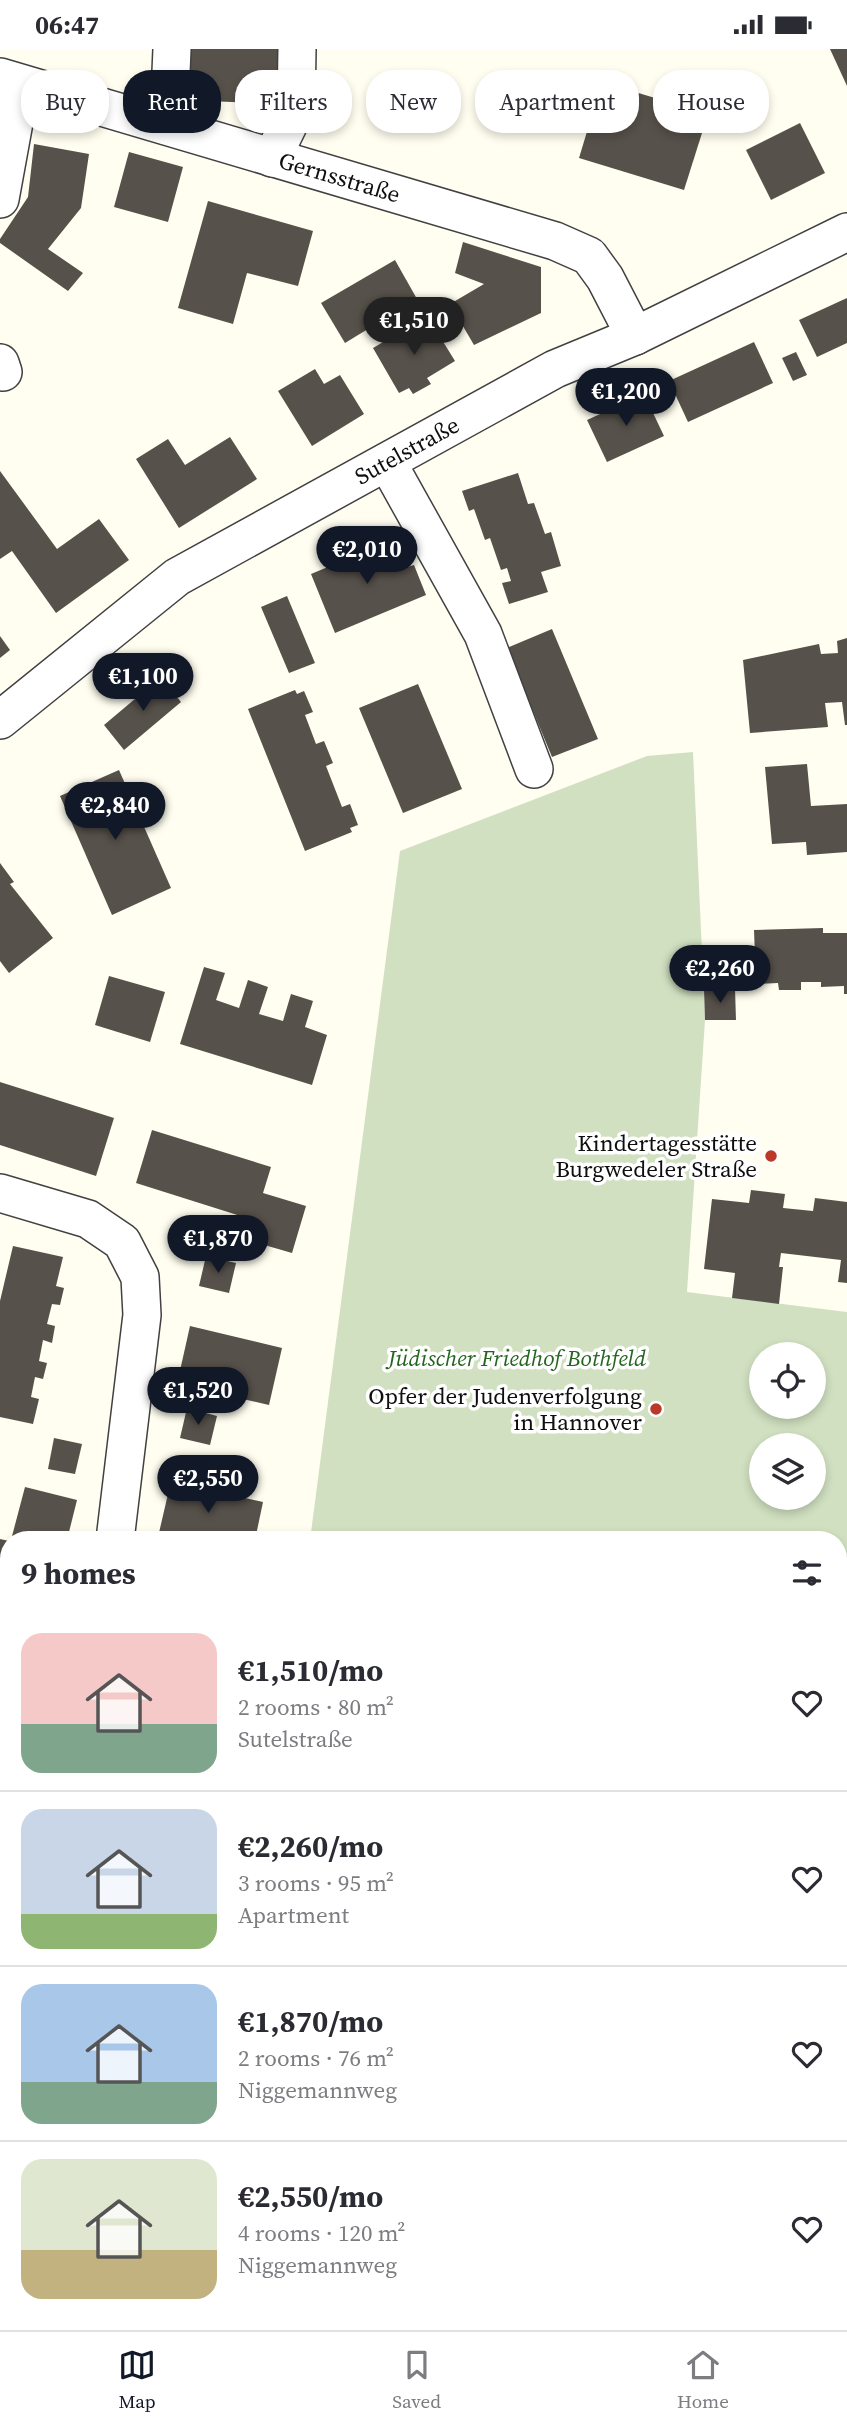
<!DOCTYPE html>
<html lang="en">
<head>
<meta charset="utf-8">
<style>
	body { margin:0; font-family:"Source Serif 4",serif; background:#f2f2f3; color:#2b2b33; height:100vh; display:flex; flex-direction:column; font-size:26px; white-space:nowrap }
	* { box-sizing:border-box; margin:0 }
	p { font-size:23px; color:#7c7c81 }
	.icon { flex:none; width:38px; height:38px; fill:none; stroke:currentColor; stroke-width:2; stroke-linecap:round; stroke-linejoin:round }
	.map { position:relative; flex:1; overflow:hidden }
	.details { position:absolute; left:0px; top:1482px; width:847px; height:800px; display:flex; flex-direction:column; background:#fff; border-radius:28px 28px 0 0; box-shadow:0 4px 10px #0003 }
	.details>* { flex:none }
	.hud { position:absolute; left:21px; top:21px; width:805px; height:63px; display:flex; gap:14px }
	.fabs { position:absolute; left:749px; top:1293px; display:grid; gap:14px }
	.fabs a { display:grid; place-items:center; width:77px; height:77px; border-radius:50%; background:#fff; box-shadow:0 4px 10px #0003; font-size:35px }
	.price { position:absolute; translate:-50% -60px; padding:0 16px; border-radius:24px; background:#111827; color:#fff; font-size:23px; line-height:46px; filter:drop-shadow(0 2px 4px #0008) }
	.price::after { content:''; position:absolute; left:50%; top:42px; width:21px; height:16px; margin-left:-10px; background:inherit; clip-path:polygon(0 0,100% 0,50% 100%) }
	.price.selected { background:#222; color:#fff }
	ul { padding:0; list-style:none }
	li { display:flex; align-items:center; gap:21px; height:175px; padding:0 21px }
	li+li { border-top:2px solid #e1e1e2 }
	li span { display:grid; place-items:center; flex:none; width:196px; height:140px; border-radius:21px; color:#555 }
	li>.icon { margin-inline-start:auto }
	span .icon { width:84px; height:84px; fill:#fffc; stroke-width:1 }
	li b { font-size:30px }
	h2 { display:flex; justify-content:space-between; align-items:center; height:84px; padding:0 21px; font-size:30px }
	.pill { padding:0 24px; border-radius:28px; background:#fff; box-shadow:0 4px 10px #0003; font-size:24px; line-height:63px }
	.pill.selected { background:#111827; color:#fff }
	.status { display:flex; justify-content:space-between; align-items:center; height:49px; padding:0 35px; background:#fff; direction:ltr }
	.status svg { height:19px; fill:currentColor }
	.dock { display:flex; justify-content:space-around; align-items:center; height:98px; border-top:2px solid #e1e1e2; background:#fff; font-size:19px; color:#7c7c81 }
	.dock a { display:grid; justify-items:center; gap:4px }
	.dock .selected { color:#111827 }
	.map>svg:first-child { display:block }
	.green { fill:#cbe8ba }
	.cemetery { fill:#d1e0c1; fill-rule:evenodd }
	.building { fill:#57514b }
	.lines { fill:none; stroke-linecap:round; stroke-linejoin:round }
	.minor-casing { stroke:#414141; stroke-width:40 }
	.minor { stroke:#fff; stroke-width:37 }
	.poi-dot { fill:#bb3929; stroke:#fff; stroke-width:2.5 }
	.labels { text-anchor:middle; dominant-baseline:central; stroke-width:7; stroke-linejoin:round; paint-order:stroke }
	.street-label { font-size:23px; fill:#0e0e0e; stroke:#fff }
	.poi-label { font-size:23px; fill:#0e0e0e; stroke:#fff; text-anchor:end }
	.park-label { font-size:23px; font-style:italic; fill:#246520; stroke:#fff }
</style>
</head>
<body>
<div class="status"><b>06:47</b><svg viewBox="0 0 49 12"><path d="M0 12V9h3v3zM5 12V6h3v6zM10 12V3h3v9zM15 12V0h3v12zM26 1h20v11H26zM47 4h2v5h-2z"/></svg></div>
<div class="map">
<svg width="847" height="2281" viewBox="0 0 847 2281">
	<rect width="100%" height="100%" fill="#fffef0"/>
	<polygon class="green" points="0,1777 9,1778 9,1856 0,1854"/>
	<path class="cemetery" d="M693 703 705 971 687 1243 847 1263V1518L838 1517V1491H310L400 802 647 707ZM761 1306H814V1358H761ZM761 1396H814V1449H761Z"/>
	<g class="building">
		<polygon points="184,0 280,0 278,55 183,51"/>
		<polygon points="830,0 847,0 847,37"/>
		<polygon points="602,33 708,65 684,141 579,109"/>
		<polygon points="800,74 825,124 771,151 746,101"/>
		<polygon points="34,95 89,105 81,159 48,200 83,224 68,242 0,194 0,190 28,148"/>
		<polygon points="129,103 183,118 168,173 114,158"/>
		<polygon points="208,152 313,182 298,237 247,224 233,275 178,259"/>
		<polygon points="463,193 541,218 541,264 474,296 450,255 484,235 455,224"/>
		<polygon points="395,211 417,250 345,294 321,254"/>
		<polygon points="847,249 847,294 817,308 799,271"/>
		<polygon points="419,272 425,283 434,278 455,312 427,329 431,335 413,345 409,339 399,344 373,299"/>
		<polygon points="754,293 773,334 688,373 669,332"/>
		<polygon points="796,303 807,326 793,332 782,309"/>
		<polygon points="315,320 324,335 340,326 364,365 312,397 278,342"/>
		<polygon points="644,345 664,387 607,413 587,371"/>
		<polygon points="230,388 257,430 179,479 136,410 168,390 185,416"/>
		<polygon points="0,422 57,500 99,470 129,511 56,564 12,502 0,510"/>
		<polygon points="518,424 528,455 534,454 545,485 551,483 561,517 541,523 548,543 509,555 502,534 511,532 507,519 501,521 490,489 485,491 474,460 469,462 462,442"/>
		<polygon points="395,490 407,518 414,516 426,546 335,584 311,525"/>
		<polygon points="287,547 315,614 289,624 261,558"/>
		<polygon points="552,580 598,690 552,708 507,599"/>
		<polygon points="0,587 10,601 0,609"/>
		<polygon points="847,589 847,676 845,676 842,653 825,654 828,678 750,684 743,611 819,595 821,605 838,604 837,592"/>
		<polygon points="161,628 181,653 124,701 104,676"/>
		<polygon points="418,635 462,740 403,764 359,659"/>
		<polygon points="295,641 297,645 304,642 313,663 305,666 316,695 324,692 333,714 326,717 342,758 350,755 358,776 350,779 352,783 305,802 248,660"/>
		<polygon points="807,715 811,757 847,755 847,803 807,806 806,793 772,795 765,718"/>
		<polygon points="119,721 171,839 112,866 60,747"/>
		<polygon points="0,814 14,833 10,835 53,889 9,924 0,912"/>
		<polygon points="823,879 823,884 847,884 847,945 844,945 844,937 821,938 821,933 801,933 801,941 779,941 778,934 756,935 754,881"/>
		<polygon points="204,918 225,924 216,951 239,959 248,931 268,938 259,965 283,972 291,945 313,952 305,978 327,986 312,1036 180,995"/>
		<polygon points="109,927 165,943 150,993 95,976"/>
		<polygon points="735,940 736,971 705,971 704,941"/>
		<polygon points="0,1033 114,1069 96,1127 0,1096"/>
		<polygon points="152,1081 271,1118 263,1144 306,1157 292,1204 244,1190 250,1170 136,1134"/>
		<polygon points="751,1141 785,1145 783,1159 813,1162 815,1149 847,1153 847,1234 838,1233 841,1211 781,1204 779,1218 783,1218 779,1255 732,1249 735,1224 704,1220 712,1150 749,1154"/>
		<polygon points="13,1197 63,1208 56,1237 64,1239 60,1256 52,1255 47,1275 55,1277 52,1294 43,1291 39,1312 47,1314 43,1330 35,1328 31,1348 39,1350 33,1375 0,1368 0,1252"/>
		<polygon points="206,1207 236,1214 229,1244 199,1237"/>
		<polygon points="190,1277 282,1299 269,1356 177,1335"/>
		<polygon points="187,1359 217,1367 210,1396 180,1389"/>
		<polygon points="54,1389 82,1395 75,1425 48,1420"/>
		<polygon points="171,1432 263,1453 255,1491 169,1491 158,1488"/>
		<polygon points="25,1438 77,1451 67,1491 11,1491"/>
		<polygon points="0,1490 9,1492 9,1519 0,1515"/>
		<polygon points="0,1621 8,1623 6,1643 9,1643 9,1778 0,1777"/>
		<polygon points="838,1712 847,1713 843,1740 847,1741 847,1771 838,1770"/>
		<polygon points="846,1890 847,2016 841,2014 840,2016 838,2016 838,1922"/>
		<polygon points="0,1951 9,1953 9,2126 1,2159"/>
		<polygon points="838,2160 847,2162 847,2217 841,2242 838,2241"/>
		<polygon points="144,2273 199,2273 196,2281 141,2281"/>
	</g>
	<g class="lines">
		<defs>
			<g id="minor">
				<path id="s1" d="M0 28 555 192 589 207 605 229 635 287"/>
				<polyline points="164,76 170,46 172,0"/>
				<polyline points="272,109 296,60 297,0"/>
				<polyline points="0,150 21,35"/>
				<polyline points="0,314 3,323"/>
				<polyline points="387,413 483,585 534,720"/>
				<path id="s2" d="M0 671 177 528 555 320 635 287 847 183"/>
				<polyline points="0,1144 88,1170 122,1193 140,1228 142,1266 115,1491"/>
				<polyline points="0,1889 9,1891"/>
				<polyline points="838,2088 847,2090"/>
				<polyline points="56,2273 78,2281"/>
				<polyline points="303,2281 306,2273"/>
			</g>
		</defs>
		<use href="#minor" class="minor-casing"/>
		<use href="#minor" class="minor"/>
	</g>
	<g class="poi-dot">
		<circle cx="771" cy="1107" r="7"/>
		<circle cx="656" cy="1360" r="7"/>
	</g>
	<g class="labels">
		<g class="street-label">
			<text stroke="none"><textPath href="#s1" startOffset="354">Gernsstraße</textPath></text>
			<text stroke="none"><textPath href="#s2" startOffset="490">Sutelstraße</textPath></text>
		</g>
		<g class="poi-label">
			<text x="757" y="1094">Kindertagesstätte<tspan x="757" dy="26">Burgwedeler Straße</tspan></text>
			<text x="642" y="1347">Opfer der Judenverfolgung<tspan x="642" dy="26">in Hannover</tspan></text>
		</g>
		<g class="park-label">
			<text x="517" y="1309">Jüdischer Friedhof Bothfeld</text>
		</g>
	</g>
</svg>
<div class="fabs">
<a><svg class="icon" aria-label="locate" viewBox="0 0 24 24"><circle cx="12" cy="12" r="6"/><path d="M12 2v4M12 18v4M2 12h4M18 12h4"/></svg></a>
<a><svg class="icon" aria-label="layers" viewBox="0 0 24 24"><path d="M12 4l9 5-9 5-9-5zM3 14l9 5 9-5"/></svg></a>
</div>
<b class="price selected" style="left:414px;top:308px">€1,510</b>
<b class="price" style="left:626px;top:379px">€1,200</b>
<b class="price" style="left:367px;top:537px">€2,010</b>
<b class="price" style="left:143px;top:664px">€1,100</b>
<b class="price" style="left:115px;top:793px">€2,840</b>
<b class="price" style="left:720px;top:956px">€2,260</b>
<b class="price" style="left:218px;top:1226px">€1,870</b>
<b class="price" style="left:198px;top:1378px">€1,520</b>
<b class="price" style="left:208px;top:1466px">€2,550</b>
<div class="hud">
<a class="pill">Buy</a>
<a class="pill selected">Rent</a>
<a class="pill">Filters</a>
<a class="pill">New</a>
<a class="pill">Apartment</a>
<a class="pill">House</a>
</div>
<section class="details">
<h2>9 homes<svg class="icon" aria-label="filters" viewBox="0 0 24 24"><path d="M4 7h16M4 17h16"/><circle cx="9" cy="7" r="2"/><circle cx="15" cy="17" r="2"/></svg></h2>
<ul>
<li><span style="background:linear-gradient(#f6c9c9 65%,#7fa58c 0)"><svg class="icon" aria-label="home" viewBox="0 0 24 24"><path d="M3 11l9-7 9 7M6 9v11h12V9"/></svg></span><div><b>€1,510/mo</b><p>2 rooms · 80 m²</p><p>Sutelstraße</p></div><svg class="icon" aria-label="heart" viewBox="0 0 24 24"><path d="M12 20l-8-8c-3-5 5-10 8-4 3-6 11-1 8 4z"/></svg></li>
<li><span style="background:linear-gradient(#c9d6e8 75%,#8fb573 0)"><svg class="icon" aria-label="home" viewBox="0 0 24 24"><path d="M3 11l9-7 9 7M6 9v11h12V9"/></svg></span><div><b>€2,260/mo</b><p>3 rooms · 95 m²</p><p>Apartment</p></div><svg class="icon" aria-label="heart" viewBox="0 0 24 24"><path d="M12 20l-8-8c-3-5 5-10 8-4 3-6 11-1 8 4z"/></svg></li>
<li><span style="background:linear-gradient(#a9c7e8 70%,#7fa58c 0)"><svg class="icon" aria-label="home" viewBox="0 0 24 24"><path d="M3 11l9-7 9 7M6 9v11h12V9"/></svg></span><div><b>€1,870/mo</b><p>2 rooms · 76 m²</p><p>Niggemannweg</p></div><svg class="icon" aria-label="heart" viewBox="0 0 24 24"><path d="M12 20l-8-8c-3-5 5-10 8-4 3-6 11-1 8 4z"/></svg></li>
<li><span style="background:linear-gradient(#dfe7d0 65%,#c2b280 0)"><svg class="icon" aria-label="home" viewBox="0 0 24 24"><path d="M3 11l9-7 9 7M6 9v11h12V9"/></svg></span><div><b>€2,550/mo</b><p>4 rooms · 120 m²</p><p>Niggemannweg</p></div><svg class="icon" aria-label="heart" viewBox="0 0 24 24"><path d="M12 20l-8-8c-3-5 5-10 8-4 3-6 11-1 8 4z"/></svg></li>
</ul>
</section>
</div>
<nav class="dock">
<a class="selected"><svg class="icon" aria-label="map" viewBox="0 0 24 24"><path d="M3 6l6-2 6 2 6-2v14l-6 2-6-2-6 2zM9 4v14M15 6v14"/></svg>Map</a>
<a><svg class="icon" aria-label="saved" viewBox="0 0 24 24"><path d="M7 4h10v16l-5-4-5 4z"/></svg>Saved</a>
<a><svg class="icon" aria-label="home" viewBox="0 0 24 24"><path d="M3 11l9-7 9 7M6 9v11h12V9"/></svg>Home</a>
</nav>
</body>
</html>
